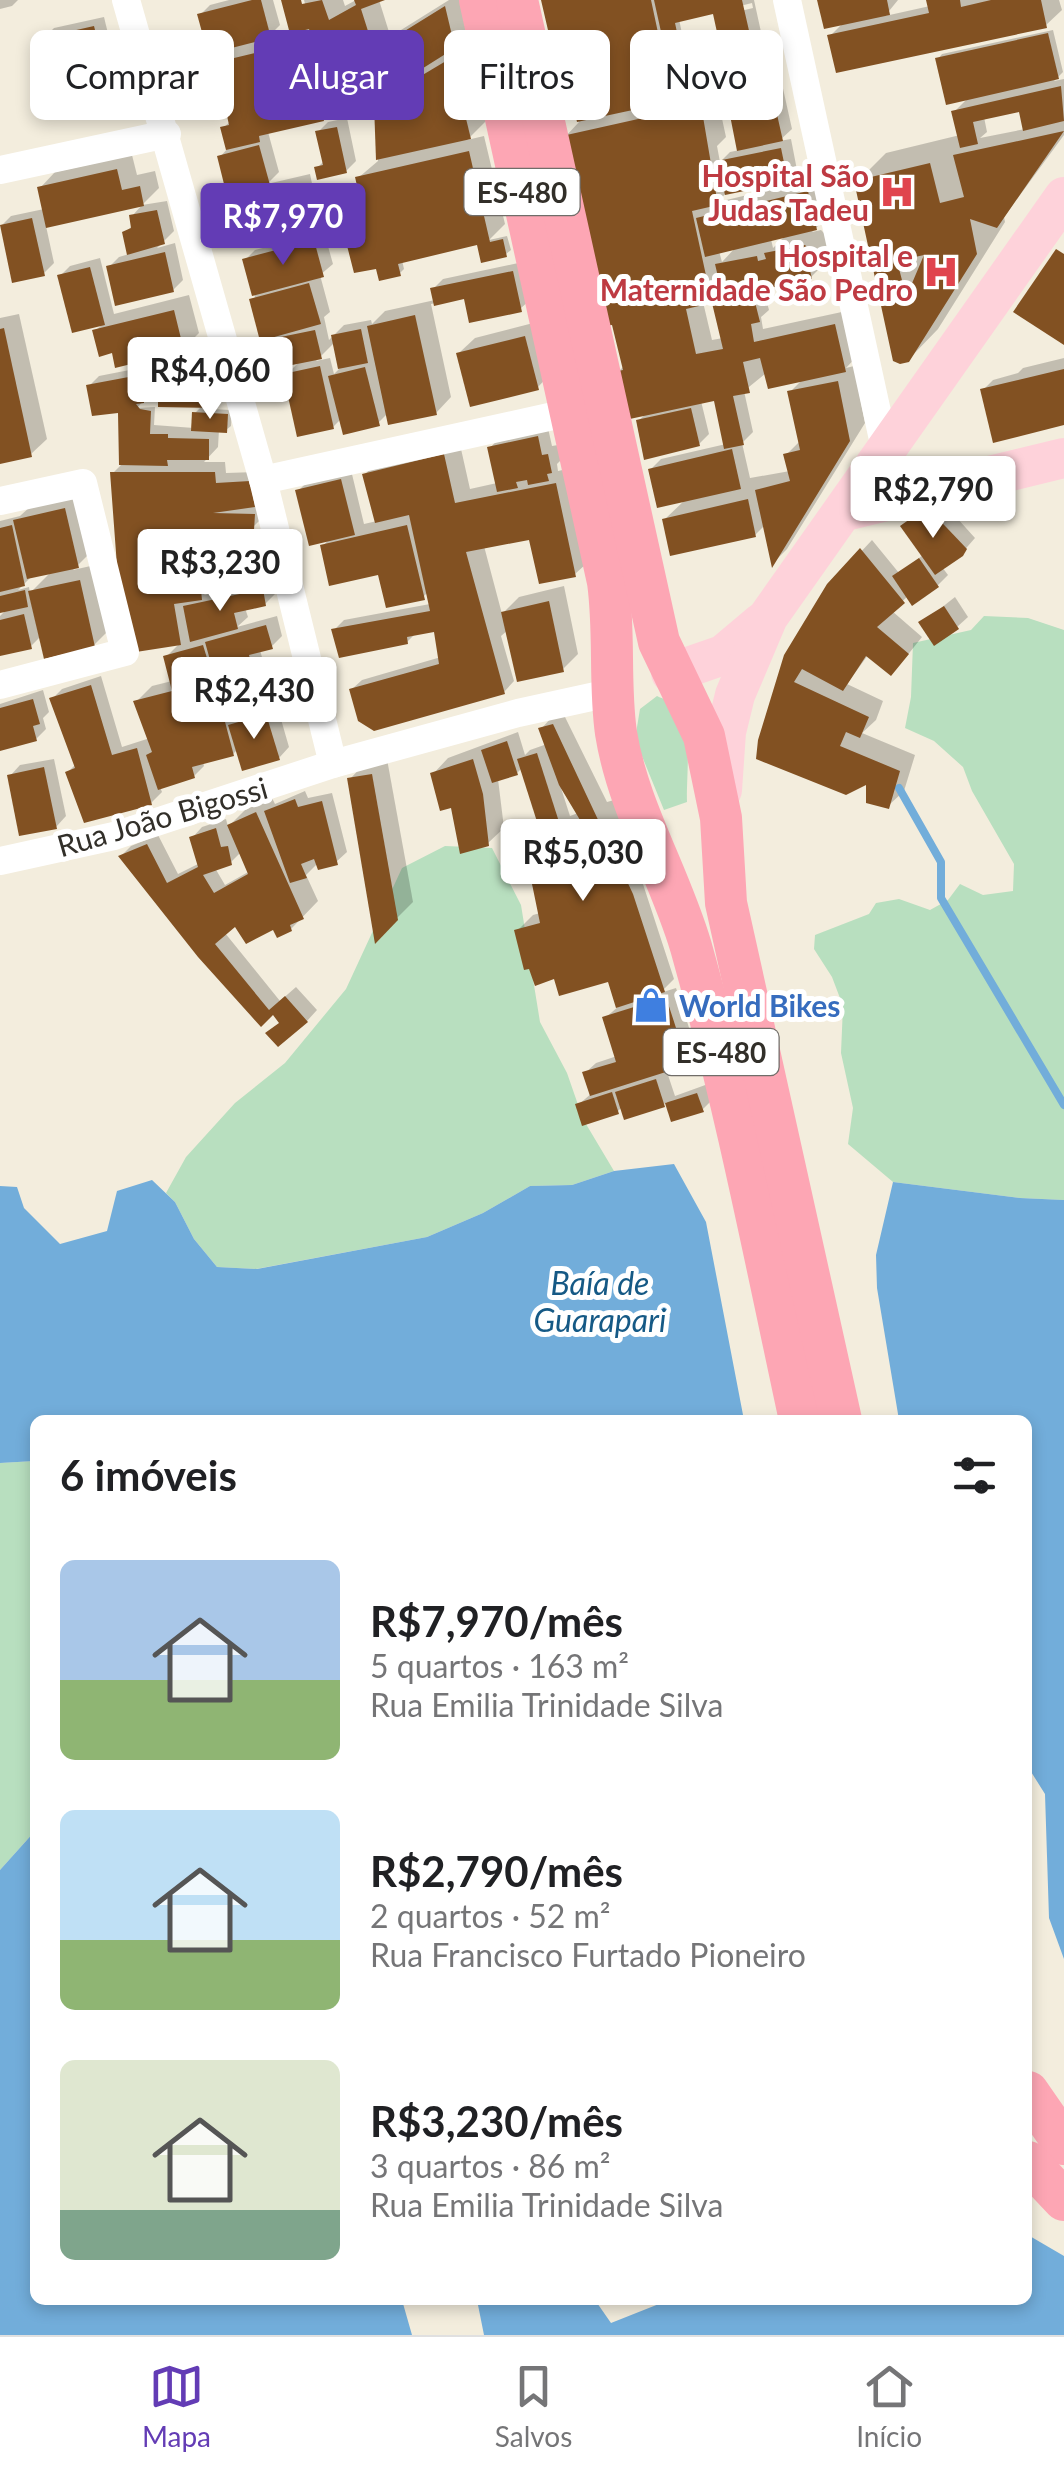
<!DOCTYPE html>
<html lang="pt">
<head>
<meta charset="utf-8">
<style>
	body { margin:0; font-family:Lato,sans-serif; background:#f2f2f2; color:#202124; height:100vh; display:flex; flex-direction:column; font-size:38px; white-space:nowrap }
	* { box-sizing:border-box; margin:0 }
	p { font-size:32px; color:#757577 }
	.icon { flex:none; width:55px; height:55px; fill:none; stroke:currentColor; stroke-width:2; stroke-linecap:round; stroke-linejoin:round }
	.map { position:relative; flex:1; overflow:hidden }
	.side { position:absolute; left:30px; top:1415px; width:1002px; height:890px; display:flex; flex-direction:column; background:#fff; border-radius:15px; box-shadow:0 5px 15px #0003 }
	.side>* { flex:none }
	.top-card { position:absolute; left:30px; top:30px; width:1005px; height:90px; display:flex; gap:20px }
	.price { position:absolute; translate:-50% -85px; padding:0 22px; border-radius:10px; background:#fff; color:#222; font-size:32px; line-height:65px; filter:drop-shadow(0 2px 5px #0008) }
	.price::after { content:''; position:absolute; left:50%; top:60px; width:30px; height:22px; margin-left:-15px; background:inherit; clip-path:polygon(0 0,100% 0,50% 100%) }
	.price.selected { background:#633cb5; color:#fff }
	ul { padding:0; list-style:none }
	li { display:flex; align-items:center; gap:30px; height:250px; padding:0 30px }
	li span { display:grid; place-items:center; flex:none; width:280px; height:200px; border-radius:15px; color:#555 }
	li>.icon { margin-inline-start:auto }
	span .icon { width:120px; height:120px; fill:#fffc; stroke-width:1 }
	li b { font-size:42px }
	h2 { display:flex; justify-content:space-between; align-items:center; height:120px; padding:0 30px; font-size:42px }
	.pill { padding:0 35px; border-radius:15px; background:#fff; box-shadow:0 5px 15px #0003; font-size:35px; line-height:90px }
	.pill.selected { background:#633cb5; color:#fff }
	.menu { display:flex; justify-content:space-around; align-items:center; height:140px; border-top:2px solid #e0e0e0; background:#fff; font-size:28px; color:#757577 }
	.menu a { display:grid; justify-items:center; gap:5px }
	.menu .selected { color:#633cb5 }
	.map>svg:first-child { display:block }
	.green { fill:#b8dfbf }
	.water { fill:#72adda }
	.shadow { fill:#0003; fill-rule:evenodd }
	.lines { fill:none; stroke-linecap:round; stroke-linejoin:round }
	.stream { stroke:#72adda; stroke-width:8 }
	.building { fill:#825122; fill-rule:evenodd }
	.street { stroke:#fff; stroke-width:28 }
	.secondary { stroke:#fed2da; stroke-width:40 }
	.primary { stroke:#fda6b4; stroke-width:42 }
	.labels { text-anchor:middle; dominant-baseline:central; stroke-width:10; stroke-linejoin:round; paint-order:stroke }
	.shield { fill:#fff; stroke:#706d69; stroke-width:2.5 }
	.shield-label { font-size:28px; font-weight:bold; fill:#322f29 }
	.health-label { font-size:30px; font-weight:bold; fill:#be3a42; stroke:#fff; text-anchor:end }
	.street-label { font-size:30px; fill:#322f29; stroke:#fff }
	.shop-label { font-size:30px; font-weight:bold; fill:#366cbe; stroke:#fff; text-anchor:start }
	.water-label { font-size:32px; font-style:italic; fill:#155985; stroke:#fff }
</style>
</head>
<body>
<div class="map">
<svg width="1064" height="2335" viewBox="0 0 1064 2335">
	<rect width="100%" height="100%" fill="#f3eddd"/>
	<g class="green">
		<polygon points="984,616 1028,618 1064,630 1064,1200 1020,1198 893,1182 848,1144 853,1108 841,1053 843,1006 832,977 814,949 815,935 869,914 876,903 899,899 930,910 948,900 960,884 983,895 1013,891 1014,864 972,791 963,767 934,741 905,728 911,697 913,643 971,630"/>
		<path d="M657 696C663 699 674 702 679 707 693 723 686 779 687 802L664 810 635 739 640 709Z"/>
		<polygon points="445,846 492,848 521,905 540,1022 567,1073 583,1119 614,1171 572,1185 530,1186 483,1213 427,1237 256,1269 217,1267 194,1239 175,1202 166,1193 186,1157 235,1103 285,1063 346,989 402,868"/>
		<polygon points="35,1461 35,1831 0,1870 0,1463"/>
	</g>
	<g class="water">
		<polygon points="714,31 719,56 687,63 682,38"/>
		<polygon points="674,1164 706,1222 744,1420 35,1420 35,1461 0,1463 0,1186 17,1187 24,1208 60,1244 107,1231 117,1191 152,1180 175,1202 194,1239 217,1267 257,1269 427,1237 483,1213 530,1186 572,1185 614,1171"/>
		<polygon points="893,1182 1020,1198 1064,1200 1064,1959 1049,1918 1045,1794 1028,1767 1028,1420 899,1420 877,1288 876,1255"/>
		<polygon points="35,1831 35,2300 402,2300 412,2335 0,2335 0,1870"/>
		<polygon points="1028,2235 1064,2256 1064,2335 484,2335 477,2300 595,2300 611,2323 669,2300 1028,2300"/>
	</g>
	<g class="shadow">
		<polygon points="0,0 18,0 12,6 0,9"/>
		<polygon points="229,0 273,0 280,25 265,40 292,33 283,0 298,0 310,23 304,0 343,0 345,6 356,0 379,0 389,32 384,37 384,44 393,35 449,0 463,0 470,30 450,50 471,39 491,116 467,140 484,136 505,224 489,240 507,236 511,250 506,254 479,243 402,260 404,269 400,273 378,266 345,227 356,217 366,214 358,178 378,161 376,105 397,84 338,79 333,81 339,103 323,119 268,132 279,172 267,184 310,174 317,207 307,217 236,199 247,188 220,157 228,148 223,128 231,121 224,94 208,65 226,47 200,15 210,5"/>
		<path d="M544 0H754L763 41 772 39 792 129 779 141 791 139 797 170 787 180 727 192 718 202 823 177 832 212 812 232 821 230 827 236V261L811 277 763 287 769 310 761 317 763 329 851 310 860 353 846 368 854 366 865 423 787 549 773 563 765 525 755 535 664 520 686 499 650 470 661 459 726 444 721 396 701 401 709 434 699 444 638 421 647 413 617 373 624 366 565 137 579 122 572 88 547 45 552 40ZM752 3 753 8 724 15V10ZM721 10 740 90 729 101 740 150 730 152 720 162 717 146 726 137 716 91 652 105 665 92 660 69 670 63H683L687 58 679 19ZM786 235 773 248 771 239ZM736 247 722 262 719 251ZM724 287V294L715 304 723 338 712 340 703 302 711 300ZM766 373 804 378 790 392 801 440 786 455 790 471 750 478 742 443 753 432 744 391Z"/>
		<polygon points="820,0 898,0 885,16 930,6 929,0 1059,0 1062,10 1046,25 830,36 844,22"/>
		<polygon points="104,17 113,54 103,64 43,39 54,28"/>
		<path d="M1053 30 1063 72 1054 81 1064 79V135L1004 217 1005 222 938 329 908 360 857 182 886 153 960 135 954 112 969 97 938 59 942 54ZM1021 109 1025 129 980 138 987 132 984 117Z"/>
		<polygon points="347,118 356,161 346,171 317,168 324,161 318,132 328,122"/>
		<polygon points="132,155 137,175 155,171 159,188 143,204 46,226 54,263 44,273 1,226 11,216 44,209 40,188 55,172"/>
		<polygon points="167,201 174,231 157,248 175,243 183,280 173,290 109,267 119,257 129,254 125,233 133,225 132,216 142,205"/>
		<path d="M324 232 333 264 320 275 330 312 324 317 329 340 344 325 371 320 372 324 385 311 435 300 433 289 443 279 523 262 531 299 520 309 466 296 431 304 451 397 436 413H388L378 423 341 419 333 427 286 375 301 360 274 366 267 336 252 300 255 297 245 260 255 250ZM335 342 340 368 334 374 330 358 316 361Z"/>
		<polygon points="100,258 114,314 189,295 199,333 183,349 113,350 95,331 104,323 60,276 70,266"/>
		<polygon points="19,314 47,439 31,454 0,461 0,318"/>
		<polygon points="541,321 553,371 538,387 459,353 475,338"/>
		<polygon points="1064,358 1064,423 983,390 993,380 1018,373 1023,368"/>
		<path d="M215 361 224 395 210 409 232 410 231 426 226 430H219L218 447 204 462H225L226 473 260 472 264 495 255 504 264 505 263 517 252 528H247L251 544 261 545 270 573 261 582 273 580 275 594 265 604 245 608 248 617 237 627 277 616 282 636 272 646 260 650 263 661 252 673 282 665 289 691 276 702 289 747 279 758 238 749 233 754 203 762 204 766 194 776 160 787 162 792 151 803 68 772 76 764 52 699 62 689 101 676 122 747 150 738 136 702 152 686 172 681 166 657 180 643 113 473 121 465 120 414 89 386 99 376 160 364V376L153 383V390L137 408 155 407 154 425 194 428V414L203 405 161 377 171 367ZM216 572 223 573 226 590 204 595 217 582Z"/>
		<polygon points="548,428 552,446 558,445 561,460 557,464 558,471 572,468 586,564 575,574 537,535 484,546 502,614 519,597 564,586 578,654 562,670 508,630 501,636 514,681 504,692 351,690 362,680 441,657 435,629 416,633 407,642 334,630 344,620 430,604 427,593 423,597 380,572 323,546 330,538 298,491 308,481 351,470 364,524 377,521 365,474 376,464 459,440 470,489 497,483 490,448 500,437"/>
		<path d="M80 494 93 550 73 570 95 565 110 629 94 645 41 636 31 646 0 653V616L7 609 0 611V521L20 516 32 505ZM52 571 30 593 29 587 18 590 32 576Z"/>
		<polygon points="939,498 975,538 961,554 942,567 948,575 938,585 908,596 892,611 922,637 906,657 868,655 847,684 883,701 876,720 862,733 915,755 904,791 888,806 869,781 759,758 829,586 872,540 899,573 923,555 903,526"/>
		<polygon points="955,597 968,617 957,627 922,623"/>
		<polygon points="43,690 49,712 43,718 46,729 36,739 0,740 0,704"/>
		<path d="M564 715 607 802 614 800 647 876 642 881 674 979 660 993 676 988 697 1052 687 1063 666 1069 675 1096 708 1084 713 1099 702 1110 672 1119 667 1102 664 1104 622 1107 617 1112 578 1105 592 1093 585 1073 596 1063 617 1056 605 1018 619 1006 610 979 555 976 517 931 533 915 540 913 521 843 541 826 522 768 517 773 498 779 504 828 488 843 453 805 433 774 448 758 518 732 525 755 530 750 547 744 541 729 551 718ZM561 788 578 813 570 816Z"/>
		<polygon points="54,759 66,816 56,827 10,776 20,765"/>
		<polygon points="387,759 413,902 376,939 350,779 365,763"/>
		<path d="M305 791 308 798 332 793 347 852 336 862 318 863 306 875 318 901 291 929 236 923 225 933 280 1001 296 987 317 1010 307 1021H281L274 1011 261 1024 121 856 131 846 158 835 178 874 200 863 192 838 202 827 226 819 228 827 245 810 272 798 275 804ZM241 852 250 871 225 885 215 868 231 862Z"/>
	</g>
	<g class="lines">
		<polyline class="stream" points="899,788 941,862 941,898 1064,1105"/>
	</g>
	<g class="building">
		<polygon points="252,0 261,0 271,38 208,54 197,14"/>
		<polygon points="281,0 301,0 302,4 322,0 329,20 356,5 354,0 385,0 361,9 374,50 445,6 455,48 355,111 337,82 329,87 326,79 348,65 324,78 309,29 290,34"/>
		<polygon points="541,0 651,0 666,70 649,74 656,105 577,122 570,91 555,94 544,45 551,43"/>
		<polygon points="654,0 742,0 753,48 722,55 713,14 675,23 684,65 669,68"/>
		<polygon points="817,0 887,0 890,15 824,29"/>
		<polygon points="926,0 960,0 961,7 991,0 1041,0 1047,28 836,73 827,35 929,13"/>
		<polygon points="94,26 104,67 50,79 41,38"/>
		<polygon points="1048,33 1059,79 946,105 935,58"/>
		<polygon points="305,41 324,121 259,136 260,142 226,150 220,127 229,125 223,97 213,99 205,65"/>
		<polygon points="762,48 783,141 737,151 727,100 739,98 730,55"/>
		<polygon points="451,58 471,139 376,160 374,104"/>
		<polygon points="1061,86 1064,121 1023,131 1019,112 973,122 978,144 960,148 951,111"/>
		<path d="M701 105 718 205 692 211 712 303 753 294 760 322 751 324 754 342 835 324 846 372 768 389 760 358 743 362 750 393 733 396 744 445 724 449 714 401 625 420 614 372 623 370 612 325 604 326 562 136ZM712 303 723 349 696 354 686 309Z"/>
		<polygon points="337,127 347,173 317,180 314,167 323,165 315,131"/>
		<path d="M1064 131 997 228 970 219 977 254 909 362 900 364 893 361 854 181 930 163 940 203 964 197 953 155ZM924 255 910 288 903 284 897 261Z"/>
		<polygon points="259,145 270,185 227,196 217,156"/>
		<polygon points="781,148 788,182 725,195 717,161"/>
		<polygon points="469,151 490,242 503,239 507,257 481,263 477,245 398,264 401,276 379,281 376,269 354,273 342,226 365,221 355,177"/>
		<polygon points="117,169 122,190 140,186 144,206 46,228 37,187"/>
		<polygon points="300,183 308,220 263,231 261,221 240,226 234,199"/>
		<polygon points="808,191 817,230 705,257 696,218"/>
		<polygon points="157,210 165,244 127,255 122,232 131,228 129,215"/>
		<polygon points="32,218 45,276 12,283 0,225"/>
		<polygon points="314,240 324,277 252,296 242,259"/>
		<polygon points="805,245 812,252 814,265 809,266 812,279 723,298 715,264 757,256 758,261 766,259 764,253"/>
		<polygon points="1056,249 1064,254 1064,345 1013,312"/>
		<polygon points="165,252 174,292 115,306 106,266"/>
		<polygon points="90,267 105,325 72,333 57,275"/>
		<polygon points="513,271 522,312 469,323 464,299 434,306 430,288"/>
		<polygon points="309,283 321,324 260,341 249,299"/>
		<polygon points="174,310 184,351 115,368 112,353 99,357 92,330"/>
		<polygon points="415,315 437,415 388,425 367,326"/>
		<polygon points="4,328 32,457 0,464 0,329"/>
		<polygon points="361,329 368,363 338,369 331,335"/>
		<polygon points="315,330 322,359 272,369 266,340"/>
		<polygon points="525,336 539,390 470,407 456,353"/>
		<polygon points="320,366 334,429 297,437 283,374"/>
		<polygon points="365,367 380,426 343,435 328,376"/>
		<polygon points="1064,369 1064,425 993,443 980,389"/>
		<polygon points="206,370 215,408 158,407 158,376"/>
		<polygon points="150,373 150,389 144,390 144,403 136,404 140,409 151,411 150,434 168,434 168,438 209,439 209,460 167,460 168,466 119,465 118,413 92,416 86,385"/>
		<polygon points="838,381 850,441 772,568 755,490 790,481 783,454 800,450 787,391"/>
		<polygon points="691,408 700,446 644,460 636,420"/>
		<polygon points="192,412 228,414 227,433 191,431"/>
		<polygon points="538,436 542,455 548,454 552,473 547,474 549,481 528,485 527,480 516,482 518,488 497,492 487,447"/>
		<polygon points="732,449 741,489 657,508 648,469"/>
		<polygon points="444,454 455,503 556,483 576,577 539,584 529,540 466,552 505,694 374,731 358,721 349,689 439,664 434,632 407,637 408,644 339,658 331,629 430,611 409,515 375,523 362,474"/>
		<polygon points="110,472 215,472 216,483 250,481 255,507 213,513 255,514 254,530 236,532 242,553 251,554 261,586 224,593 221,575 209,575 207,554 190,554 191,560 198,560 202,600 174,604 181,645 136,652 117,566"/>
		<polygon points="341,479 355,535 309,546 295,490"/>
		<polygon points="748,499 756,537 670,556 662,519"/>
		<polygon points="927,507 967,549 963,556 935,575 900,526"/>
		<polygon points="65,508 79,568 27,579 13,520"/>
		<polygon points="12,525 25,586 0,592 0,528"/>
		<polygon points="407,525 425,600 386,608 378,575 329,586 320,545"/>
		<polygon points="860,548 905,603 877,627 909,654 891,676 866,656 843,691 802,669 794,682 869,717 860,738 846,732 840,746 900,771 889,809 866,803 866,785 846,795 756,759 758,740 784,655 827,584"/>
		<polygon points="919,558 939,587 912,606 892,576"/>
		<polygon points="80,580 95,647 44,659 28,591"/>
		<polygon points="263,589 266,606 234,613 238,629 190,642 183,606"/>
		<polygon points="25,590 28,607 0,613 0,596"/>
		<polygon points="549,601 564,672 517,682 501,612"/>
		<polygon points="944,606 959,629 934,646 918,622"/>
		<polygon points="24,614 32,649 0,656 0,620"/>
		<polygon points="266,625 273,649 249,655 254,674 217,685 205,642"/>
		<polygon points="203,645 216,688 272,673 280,703 224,718 234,756 192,767 195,778 158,790 146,755 152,752 133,701 172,691 163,656"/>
		<polygon points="91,685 112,755 137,748 152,805 84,823 65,772 75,768 49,698"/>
		<polygon points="33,699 40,724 33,726 37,741 0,751 0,708"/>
		<polygon points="266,714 280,760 242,771 228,725"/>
		<polygon points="553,724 633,894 665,992 616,1008 608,982 559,996 554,979 535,986 529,969 524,970 514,930 540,923 531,879 518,843 580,820 559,785 538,728"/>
		<polygon points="507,741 518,775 492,783 481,750"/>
		<polygon points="537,753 560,825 540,831 517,759"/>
		<polygon points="473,759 483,794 489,846 460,854 451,808 440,811 430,773"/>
		<polygon points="44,767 57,829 19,836 7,775"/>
		<polygon points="372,774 398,920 375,944 347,778"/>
		<polygon points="295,799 298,807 322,801 338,865 318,870 314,859 301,864 307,878 290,883 264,811"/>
		<polygon points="256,812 304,919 290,925 292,931 277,938 273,930 246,944 235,927 215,944 269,1010 285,996 308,1022 278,1047 265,1033 279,1023 273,1015 261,1027 198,957 118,856 147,844 167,883 198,867 189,837 216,828 221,847 228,846 232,865 203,875 214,893 248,874 227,825"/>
		<polygon points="666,997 688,1065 590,1096 582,1072 616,1062 602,1017"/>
		<polygon points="656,1079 665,1107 624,1120 615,1092"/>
		<polygon points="612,1092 619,1114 582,1126 575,1104"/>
		<polygon points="697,1093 704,1112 671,1122 665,1103"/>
	</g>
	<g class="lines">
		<g class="street">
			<polyline points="126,0 263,480 333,764"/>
			<polyline points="787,0 886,453"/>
			<polyline points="0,170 167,134"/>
			<polyline points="263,480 585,409"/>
			<polyline points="0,501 83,483 125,652 0,685"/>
			<polyline points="0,861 114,836 333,764 518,713 614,692"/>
		</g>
		<g class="secondary">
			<polyline points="845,511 1064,458"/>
			<polyline points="671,673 723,655 761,623"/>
			<polyline points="722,790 726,732 735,695 768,617 1064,197"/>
		</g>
		<g class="primary">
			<path d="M480 0 608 582C615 633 609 685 616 733 628 808 670 875 691 947 735 1103 766 1262 800 1420"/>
			<polyline points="517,0 659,642 704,736 721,818 726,903 841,1420"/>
			<polyline points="1028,2092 1064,2144"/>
			<polyline points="1028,2162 1064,2200"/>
		</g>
	</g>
	<defs>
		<symbol id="hospital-bare" viewBox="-9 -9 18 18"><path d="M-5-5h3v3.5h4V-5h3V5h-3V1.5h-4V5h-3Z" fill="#e0444e" stroke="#fff" stroke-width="2.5" paint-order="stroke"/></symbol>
		<symbol id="shop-bare" viewBox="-9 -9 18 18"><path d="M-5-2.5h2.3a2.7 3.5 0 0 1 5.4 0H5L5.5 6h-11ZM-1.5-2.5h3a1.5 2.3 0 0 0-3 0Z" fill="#3f7fe0" stroke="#fff" stroke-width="2.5" paint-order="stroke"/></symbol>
	</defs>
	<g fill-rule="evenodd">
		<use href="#hospital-bare" x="872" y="167" width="50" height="50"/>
		<use href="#hospital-bare" x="916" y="247" width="50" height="50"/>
		<use href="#shop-bare" x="626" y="980" width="50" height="50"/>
	</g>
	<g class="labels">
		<g class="shield">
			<rect x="464.5" y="169" width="115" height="46" rx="8"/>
			<rect x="663.5" y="1029" width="115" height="46" rx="8"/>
		</g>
		<g class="shield-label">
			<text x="522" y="192">ES-480</text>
			<text x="721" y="1052">ES-480</text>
		</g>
		<g class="health-label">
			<text x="869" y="175">Hospital São<tspan x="869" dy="34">Judas Tadeu</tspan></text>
			<text x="913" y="255">Hospital e<tspan x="913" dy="34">Maternidade São Pedro</tspan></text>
		</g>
		<g class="street-label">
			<text transform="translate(162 816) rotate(-16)">Rua João Bigossi</text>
		</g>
		<g class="shop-label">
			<text x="679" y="1005">World Bikes</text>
		</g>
		<g class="water-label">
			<text x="600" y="1282">Baía de<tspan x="600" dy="37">Guarapari</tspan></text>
		</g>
	</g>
</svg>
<b class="price selected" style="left:283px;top:268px">R$7,970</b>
<b class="price" style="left:210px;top:422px">R$4,060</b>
<b class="price" style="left:933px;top:541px">R$2,790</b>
<b class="price" style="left:220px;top:614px">R$3,230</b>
<b class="price" style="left:254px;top:742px">R$2,430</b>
<b class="price" style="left:583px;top:904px">R$5,030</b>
<div class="top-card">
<a class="pill">Comprar</a>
<a class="pill selected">Alugar</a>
<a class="pill">Filtros</a>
<a class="pill">Novo</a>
</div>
<section class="side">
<h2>6 imóveis<svg class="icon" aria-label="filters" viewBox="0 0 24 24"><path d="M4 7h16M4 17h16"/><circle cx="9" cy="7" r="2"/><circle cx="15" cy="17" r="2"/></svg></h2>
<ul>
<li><span style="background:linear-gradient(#a9c7e8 60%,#8fb573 0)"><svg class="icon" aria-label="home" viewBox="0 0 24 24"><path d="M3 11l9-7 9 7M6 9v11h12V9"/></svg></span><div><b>R$7,970/mês</b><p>5 quartos · 163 m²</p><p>Rua Emilia Trinidade Silva</p></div></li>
<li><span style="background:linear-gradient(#bfe0f5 65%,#8fb573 0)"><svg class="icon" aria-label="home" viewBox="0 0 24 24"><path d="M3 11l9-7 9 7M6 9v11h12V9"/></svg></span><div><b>R$2,790/mês</b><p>2 quartos · 52 m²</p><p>Rua Francisco Furtado Pioneiro</p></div></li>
<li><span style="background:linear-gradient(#dfe7d0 75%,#7fa58c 0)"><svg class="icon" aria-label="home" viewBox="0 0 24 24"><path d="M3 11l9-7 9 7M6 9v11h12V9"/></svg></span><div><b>R$3,230/mês</b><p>3 quartos · 86 m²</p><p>Rua Emilia Trinidade Silva</p></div></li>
</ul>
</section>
</div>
<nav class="menu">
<a class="selected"><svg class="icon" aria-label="map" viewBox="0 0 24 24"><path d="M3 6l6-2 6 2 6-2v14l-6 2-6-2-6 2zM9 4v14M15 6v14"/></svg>Mapa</a>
<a><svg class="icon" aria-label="saved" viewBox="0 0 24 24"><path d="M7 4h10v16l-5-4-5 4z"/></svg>Salvos</a>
<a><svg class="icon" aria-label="home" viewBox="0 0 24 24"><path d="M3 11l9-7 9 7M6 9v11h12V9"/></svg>Início</a>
</nav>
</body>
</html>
